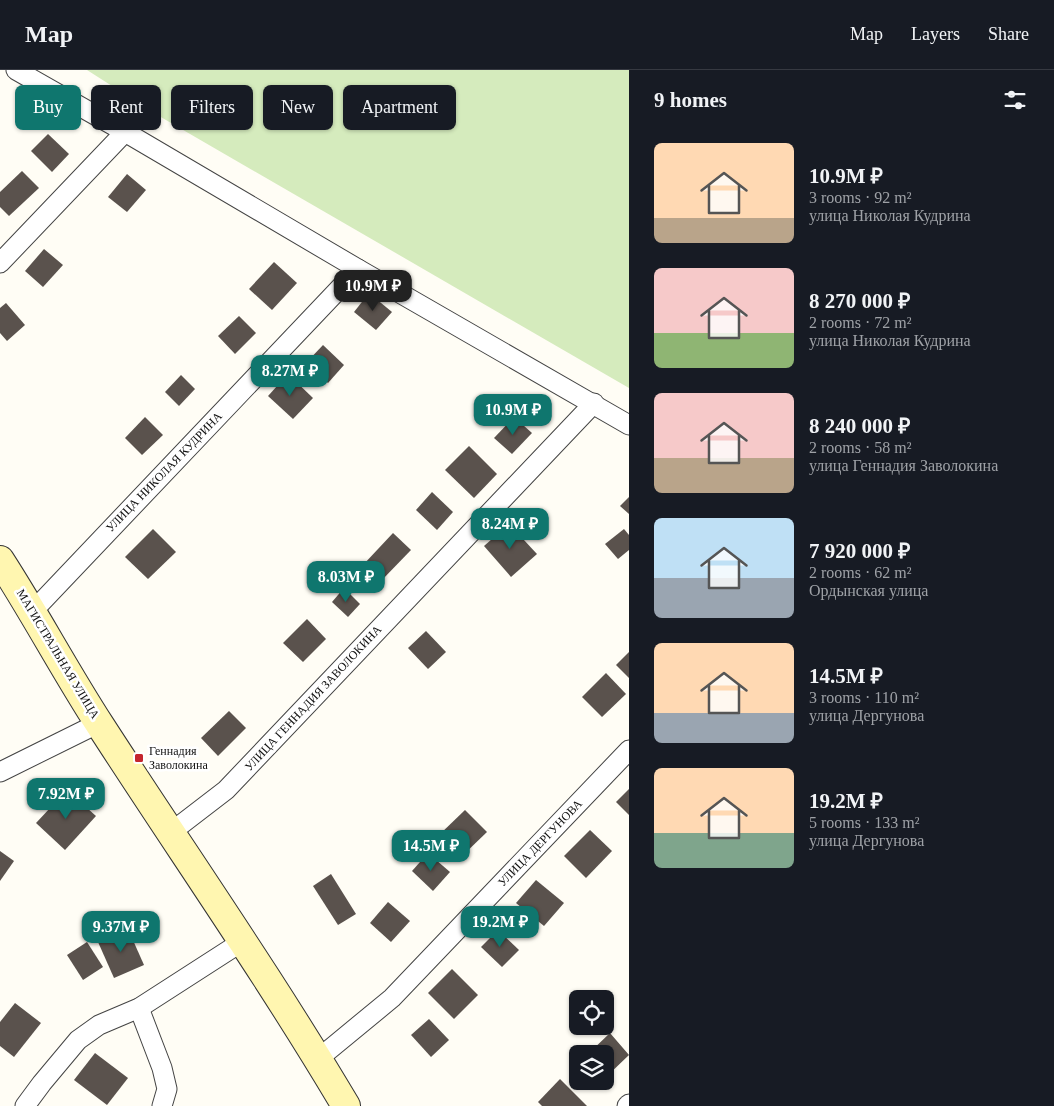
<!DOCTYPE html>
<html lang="en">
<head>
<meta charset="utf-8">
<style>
	body { margin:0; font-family:"Times New Roman",serif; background:#20242c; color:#f1f3f6; height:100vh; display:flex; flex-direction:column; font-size:19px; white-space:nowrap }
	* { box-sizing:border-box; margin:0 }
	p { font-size:16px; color:#9ea1a6 }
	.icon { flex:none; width:28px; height:28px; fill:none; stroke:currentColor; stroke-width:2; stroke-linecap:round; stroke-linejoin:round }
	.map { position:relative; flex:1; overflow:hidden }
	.side { display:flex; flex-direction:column; background:#171b24; width:425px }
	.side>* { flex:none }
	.top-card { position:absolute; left:15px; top:15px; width:475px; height:45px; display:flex; gap:10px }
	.buttons { position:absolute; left:569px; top:920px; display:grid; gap:10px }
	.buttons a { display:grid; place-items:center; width:45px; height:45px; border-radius:8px; background:#171b24; box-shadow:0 1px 4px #0004; font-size:25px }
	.price { position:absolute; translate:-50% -42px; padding:0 11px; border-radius:10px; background:#0f766e; color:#fff; font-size:16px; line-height:32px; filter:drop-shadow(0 1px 2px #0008) }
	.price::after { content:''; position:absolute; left:50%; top:30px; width:15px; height:11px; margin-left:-8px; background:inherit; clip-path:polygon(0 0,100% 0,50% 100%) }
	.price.on { background:#222; color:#fff }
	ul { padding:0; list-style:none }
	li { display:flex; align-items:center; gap:15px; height:125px; padding:0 25px }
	li span { display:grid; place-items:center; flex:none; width:140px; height:100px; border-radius:8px; color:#555 }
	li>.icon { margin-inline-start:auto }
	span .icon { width:60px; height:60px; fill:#fffc; stroke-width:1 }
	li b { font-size:21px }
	h2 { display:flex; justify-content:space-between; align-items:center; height:60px; padding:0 25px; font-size:21px }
	.chip { padding:0 18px; border-radius:8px; background:#171b24; box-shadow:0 1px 4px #0004; font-size:18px; line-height:45px }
	.chip.on { background:#0f766e; color:#fff }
	header { display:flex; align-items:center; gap:30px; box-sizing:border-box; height:70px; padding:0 25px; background:#171b24; border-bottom:1px solid #363941 }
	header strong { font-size:24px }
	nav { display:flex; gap:28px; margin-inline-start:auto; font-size:18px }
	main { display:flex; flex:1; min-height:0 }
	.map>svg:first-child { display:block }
	.green { fill:#d5ebbd }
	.building { fill:#5a524d }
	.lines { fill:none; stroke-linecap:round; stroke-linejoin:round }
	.minor-casing { stroke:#444; stroke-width:21 }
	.secondary-casing { stroke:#333; stroke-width:30 }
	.minor { stroke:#fff; stroke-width:19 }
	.secondary { stroke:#fff6b0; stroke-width:28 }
	.poi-dot { fill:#c4262e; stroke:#fff; stroke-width:2 }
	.labels { text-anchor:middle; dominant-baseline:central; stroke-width:5; stroke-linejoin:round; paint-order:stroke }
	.street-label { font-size:12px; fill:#111; stroke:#fff }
	.poi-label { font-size:12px; fill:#111; stroke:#fff; text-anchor:start }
</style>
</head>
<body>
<header>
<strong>Map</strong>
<nav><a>Map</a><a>Layers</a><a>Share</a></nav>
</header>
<main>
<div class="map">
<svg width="629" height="1036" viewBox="0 0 629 1036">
	<rect width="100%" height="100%" fill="#fffdf5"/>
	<polygon class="green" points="87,0 629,0 629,318 159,46"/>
	<g class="building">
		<polygon points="48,64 69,84 52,102 31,81"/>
		<polygon points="22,101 39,118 9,146 0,137 0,122"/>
		<polygon points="127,104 146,120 127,142 108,127"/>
		<polygon points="44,179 63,195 43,217 25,201"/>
		<polygon points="274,192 297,213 272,240 249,219"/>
		<polygon points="369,223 392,242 376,260 354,242"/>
		<polygon points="6,233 25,255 7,271 0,263 0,238"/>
		<polygon points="239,246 256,263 235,284 218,266"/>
		<polygon points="323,275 344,295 328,313 306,293"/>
		<polygon points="288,304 313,328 293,349 268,326"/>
		<polygon points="181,305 195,319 179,336 165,322"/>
		<polygon points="145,347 163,365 142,385 125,368"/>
		<polygon points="514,347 532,363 512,384 494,368"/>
		<polygon points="469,376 497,404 474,428 445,400"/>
		<polygon points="432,422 453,442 437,460 416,440"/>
		<polygon points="629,427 629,444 620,436"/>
		<polygon points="509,454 537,484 511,507 484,476"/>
		<polygon points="153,459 176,482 148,509 125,487"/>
		<polygon points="624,459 629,465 629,480 618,489 605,474"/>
		<polygon points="393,463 411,480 380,512 363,495"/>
		<polygon points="344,518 360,534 348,547 332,532"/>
		<polygon points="307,549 326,569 303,592 283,573"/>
		<polygon points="426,561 446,582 428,599 408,578"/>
		<polygon points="629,582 629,608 616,595"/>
		<polygon points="606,603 626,624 602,647 582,627"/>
		<polygon points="229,641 246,658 218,686 201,668"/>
		<polygon points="629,719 629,745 616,732"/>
		<polygon points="67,720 96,746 65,780 36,753"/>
		<polygon points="465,740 487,762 460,788 438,766"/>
		<polygon points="590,760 612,781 586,808 564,786"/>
		<polygon points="0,781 14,791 0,811"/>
		<polygon points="428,783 450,802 433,821 412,801"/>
		<polygon points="331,804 356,844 338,855 313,816"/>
		<polygon points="536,810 564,833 544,856 516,833"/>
		<polygon points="388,832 410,851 391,872 370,853"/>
		<polygon points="128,859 144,895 114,908 98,872"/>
		<polygon points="498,860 519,880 502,897 481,877"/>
		<polygon points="87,872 103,897 83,910 67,885"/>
		<polygon points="452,899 478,925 454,949 428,923"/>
		<polygon points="15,933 41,953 14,987 0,976 0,952"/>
		<polygon points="429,949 449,970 431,987 411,965"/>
		<polygon points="610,963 629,985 605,1008 605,984 588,984"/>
		<polygon points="95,983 128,1008 107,1035 74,1010"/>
		<polygon points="560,1009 587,1036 542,1036 538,1032"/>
	</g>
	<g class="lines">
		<defs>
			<g id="minor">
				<polyline points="16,0 125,62 358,199 629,355"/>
				<polyline points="0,193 125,62"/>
				<polyline points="33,541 358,199"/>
				<polyline points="0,702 99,653"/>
				<polyline points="170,763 226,720 594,333"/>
				<polyline points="139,938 162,998 167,1019 162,1036"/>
				<polyline points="318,989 392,928 629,680"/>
				<polyline points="25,1036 42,1013 78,970 99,955 139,938 243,871"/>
				<polyline points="627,1036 629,1034"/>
			</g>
			<path id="secondary" d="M0 490C35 544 65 601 100 655 182 782 269 906 346 1036"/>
		</defs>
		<use href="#minor" class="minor-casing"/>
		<use href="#secondary" class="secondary-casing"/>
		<use href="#minor" class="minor"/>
		<use href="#secondary" class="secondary"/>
	</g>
	<rect class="poi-dot" x="134" y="683" width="10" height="10" rx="2.5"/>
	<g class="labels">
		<g class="street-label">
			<text transform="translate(164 402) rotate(-46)">УЛИЦА НИКОЛАЯ КУДРИНА</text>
			<text transform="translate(58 584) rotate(59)">МАГИСТРАЛЬНАЯ УЛИЦА</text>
			<text transform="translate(313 628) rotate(-47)">УЛИЦА ГЕННАДИЯ ЗАВОЛОКИНА</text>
			<text transform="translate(540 773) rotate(-46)">УЛИЦА ДЕРГУНОВА</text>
		</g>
		<g class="poi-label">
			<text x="149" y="681">Геннадия<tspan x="149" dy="14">Заволокина</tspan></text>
		</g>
	</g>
</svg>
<div class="buttons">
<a><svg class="icon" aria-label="locate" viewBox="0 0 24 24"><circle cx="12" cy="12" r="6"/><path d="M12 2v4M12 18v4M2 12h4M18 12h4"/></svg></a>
<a><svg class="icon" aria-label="layers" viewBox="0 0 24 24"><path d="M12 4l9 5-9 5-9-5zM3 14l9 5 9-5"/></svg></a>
</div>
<b class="price on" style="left:373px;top:242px">10.9M ₽</b>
<b class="price" style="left:290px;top:327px">8.27M ₽</b>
<b class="price" style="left:513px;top:366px">10.9M ₽</b>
<b class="price" style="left:510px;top:480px">8.24M ₽</b>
<b class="price" style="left:346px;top:533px">8.03M ₽</b>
<b class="price" style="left:66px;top:750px">7.92M ₽</b>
<b class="price" style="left:431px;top:802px">14.5M ₽</b>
<b class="price" style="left:500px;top:878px">19.2M ₽</b>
<b class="price" style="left:121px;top:883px">9.37M ₽</b>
<div class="top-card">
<a class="chip on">Buy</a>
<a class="chip">Rent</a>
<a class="chip">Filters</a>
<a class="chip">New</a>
<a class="chip">Apartment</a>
</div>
</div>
<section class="side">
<h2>9 homes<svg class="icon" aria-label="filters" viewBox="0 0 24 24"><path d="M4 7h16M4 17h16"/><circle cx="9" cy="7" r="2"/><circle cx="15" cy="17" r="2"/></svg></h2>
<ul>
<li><span style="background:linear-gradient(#ffd9b3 75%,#b9a48a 0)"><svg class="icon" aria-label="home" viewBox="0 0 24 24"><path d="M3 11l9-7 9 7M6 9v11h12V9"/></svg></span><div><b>10.9M ₽</b><p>3 rooms · 92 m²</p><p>улица Николая Кудрина</p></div></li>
<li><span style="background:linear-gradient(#f6c9c9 65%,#8fb573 0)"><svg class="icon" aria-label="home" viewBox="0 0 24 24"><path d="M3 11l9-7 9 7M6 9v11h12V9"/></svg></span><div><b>8 270 000 ₽</b><p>2 rooms · 72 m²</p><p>улица Николая Кудрина</p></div></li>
<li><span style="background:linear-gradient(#f6c9c9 65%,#b9a48a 0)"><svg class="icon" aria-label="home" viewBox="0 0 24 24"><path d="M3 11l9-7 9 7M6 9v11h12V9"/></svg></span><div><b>8 240 000 ₽</b><p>2 rooms · 58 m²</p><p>улица Геннадия Заволокина</p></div></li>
<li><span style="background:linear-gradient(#bfe0f5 60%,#9aa5b1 0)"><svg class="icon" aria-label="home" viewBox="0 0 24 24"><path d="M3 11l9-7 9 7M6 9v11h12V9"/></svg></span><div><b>7 920 000 ₽</b><p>2 rooms · 62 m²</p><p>Ордынская улица</p></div></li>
<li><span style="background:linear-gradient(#ffd9b3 70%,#9aa5b1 0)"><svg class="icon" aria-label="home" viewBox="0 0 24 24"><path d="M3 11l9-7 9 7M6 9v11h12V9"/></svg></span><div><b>14.5M ₽</b><p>3 rooms · 110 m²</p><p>улица Дергунова</p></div></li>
<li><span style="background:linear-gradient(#ffd9b3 65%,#7fa58c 0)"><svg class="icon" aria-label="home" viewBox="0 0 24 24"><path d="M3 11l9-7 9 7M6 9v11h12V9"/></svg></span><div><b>19.2M ₽</b><p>5 rooms · 133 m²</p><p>улица Дергунова</p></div></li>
</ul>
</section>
</main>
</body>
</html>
